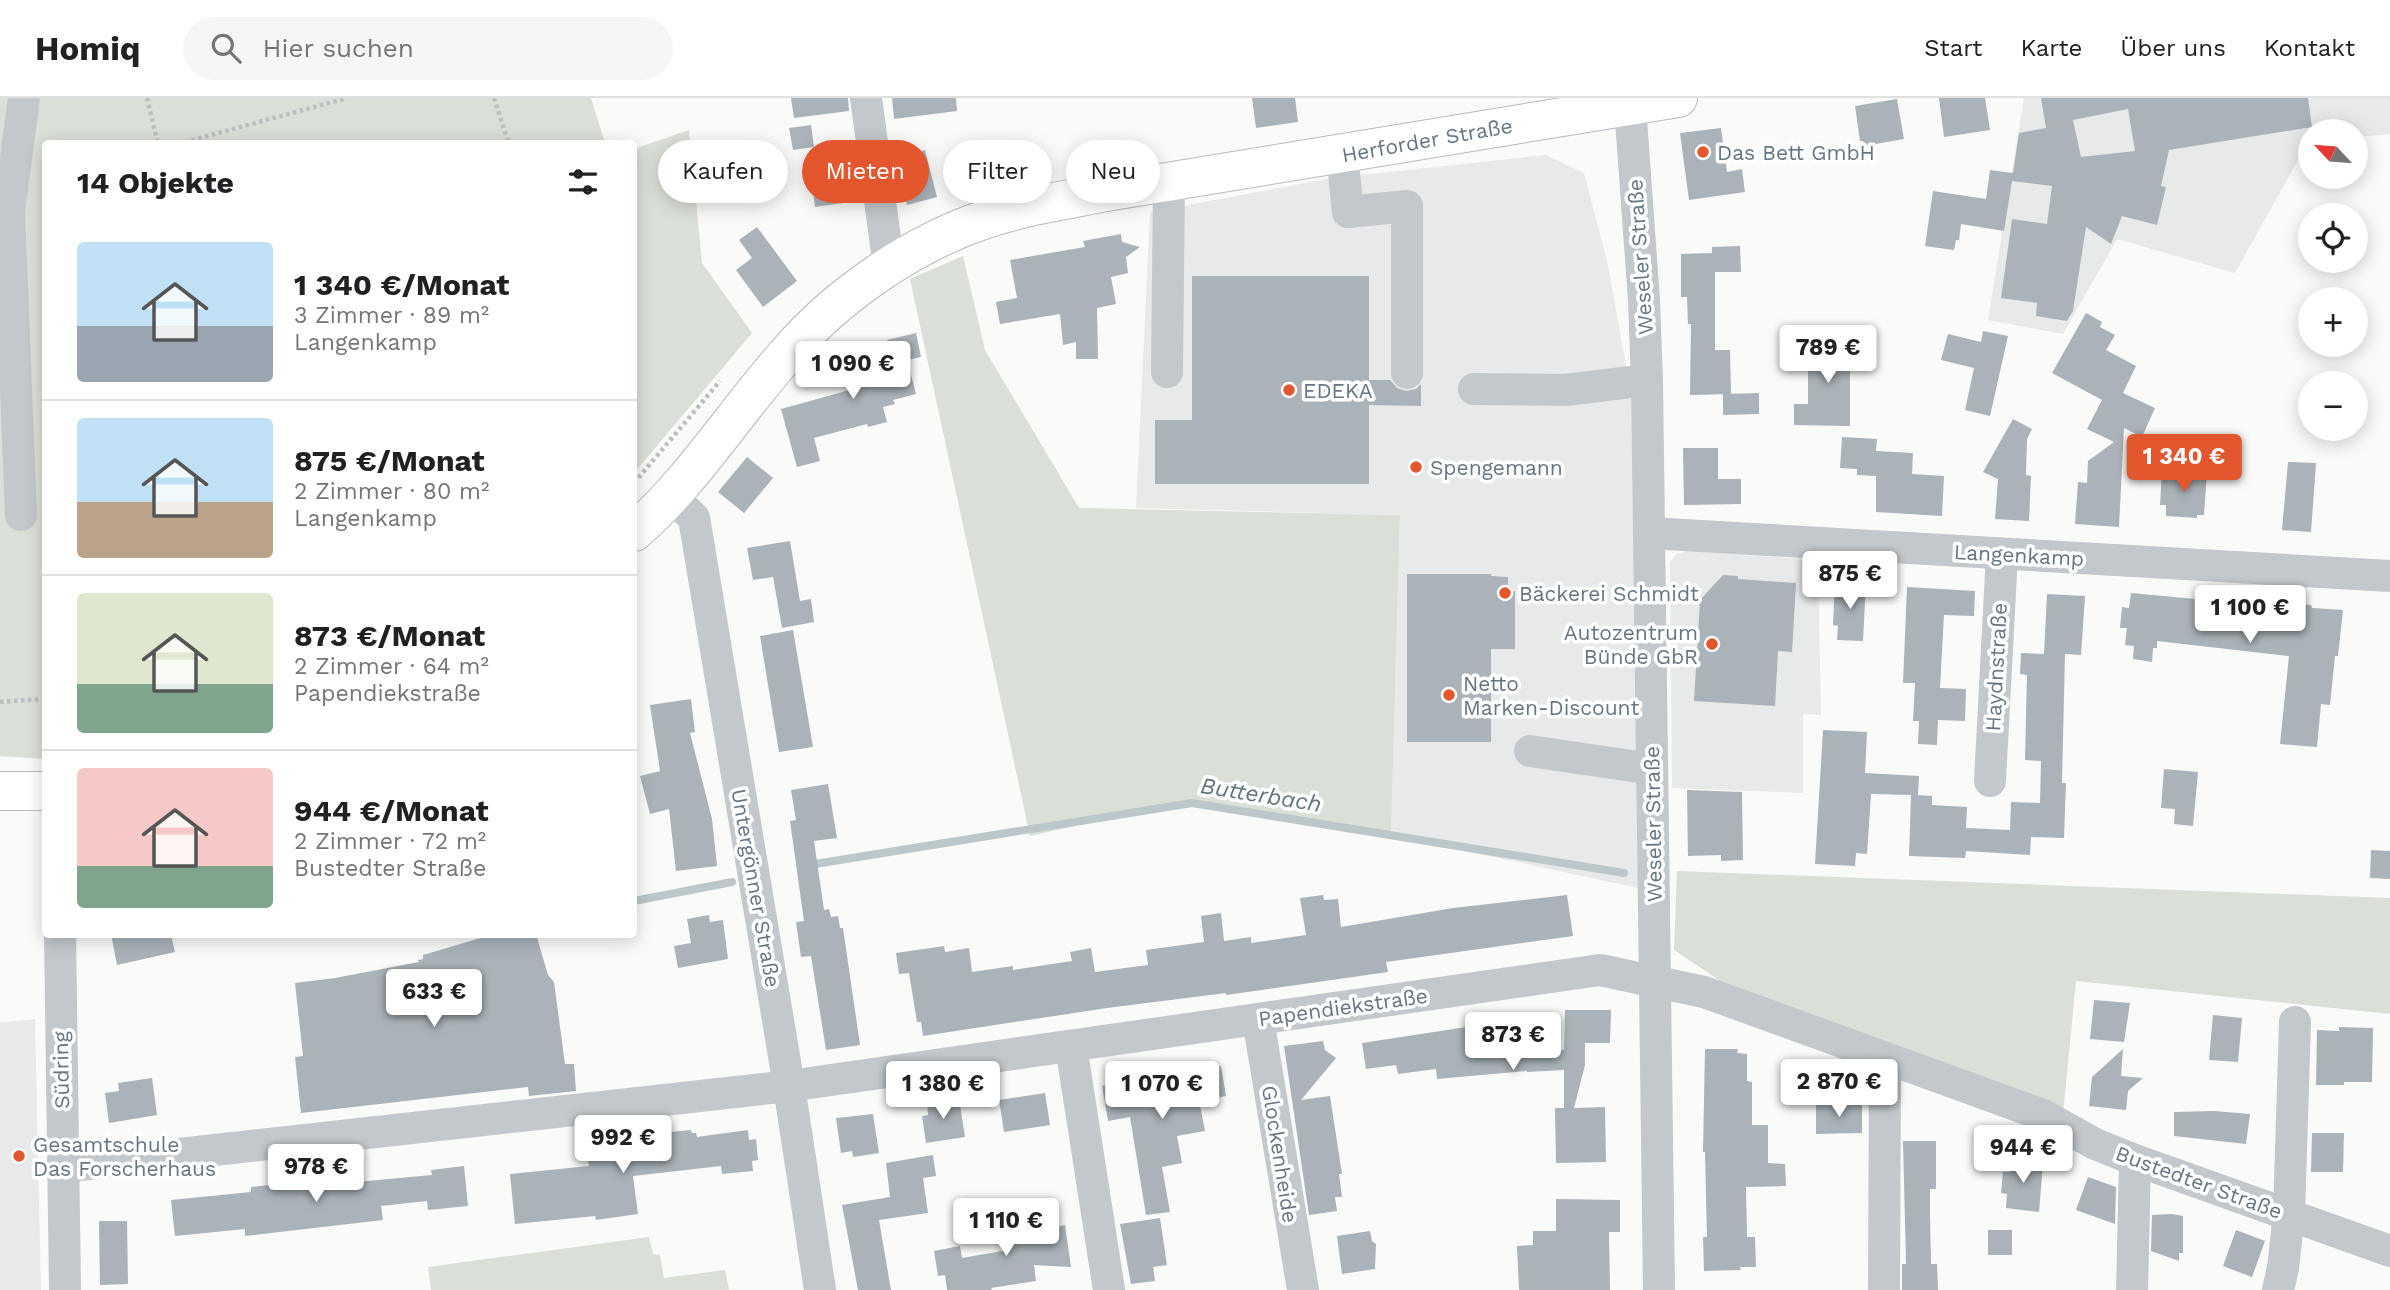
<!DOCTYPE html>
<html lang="de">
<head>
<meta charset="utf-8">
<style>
	body { margin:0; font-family:"Work Sans",sans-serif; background:#f6f6f6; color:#202124; height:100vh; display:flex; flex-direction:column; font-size:26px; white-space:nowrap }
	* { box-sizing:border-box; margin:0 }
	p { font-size:23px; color:#757577 }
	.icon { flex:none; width:38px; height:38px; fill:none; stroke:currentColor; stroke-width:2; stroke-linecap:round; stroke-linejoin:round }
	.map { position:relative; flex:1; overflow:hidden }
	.sheet { position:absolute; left:42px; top:42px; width:595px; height:798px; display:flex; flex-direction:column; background:#fff; border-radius:7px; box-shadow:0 4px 18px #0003 }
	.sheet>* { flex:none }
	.guide { position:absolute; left:658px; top:42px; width:665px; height:63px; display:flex; gap:14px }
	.needle { width:46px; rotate:296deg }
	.controls { position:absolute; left:2298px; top:21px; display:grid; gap:14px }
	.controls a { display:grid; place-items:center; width:70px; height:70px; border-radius:50%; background:#fff; box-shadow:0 4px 18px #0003; font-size:35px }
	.price { position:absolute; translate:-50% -60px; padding:0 16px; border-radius:7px; background:#fff; color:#222; font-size:23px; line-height:46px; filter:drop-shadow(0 2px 4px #0008) }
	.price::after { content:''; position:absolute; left:50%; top:42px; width:21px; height:16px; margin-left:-10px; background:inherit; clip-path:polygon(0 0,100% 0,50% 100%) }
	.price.on { background:#e4572e; color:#fff }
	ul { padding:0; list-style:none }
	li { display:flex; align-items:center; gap:21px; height:175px; padding:0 35px }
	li+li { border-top:2px solid #e0e0e0 }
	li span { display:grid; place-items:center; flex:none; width:196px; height:140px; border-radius:7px; color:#555 }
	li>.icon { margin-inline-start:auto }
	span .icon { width:84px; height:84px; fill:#fffc; stroke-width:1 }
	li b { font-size:30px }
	h2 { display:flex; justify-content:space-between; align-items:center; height:84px; padding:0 35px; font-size:30px }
	.pill { padding:0 24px; border-radius:32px; background:#fff; box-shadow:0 4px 18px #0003; font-size:24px; line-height:63px }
	.pill.on { background:#e4572e; color:#fff }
	header { display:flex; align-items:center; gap:42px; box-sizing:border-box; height:98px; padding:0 35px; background:#fff; border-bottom:2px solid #e0e0e0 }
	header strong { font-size:33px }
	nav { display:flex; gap:38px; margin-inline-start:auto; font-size:24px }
	.search { width:490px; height:63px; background:#f6f6f6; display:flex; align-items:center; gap:18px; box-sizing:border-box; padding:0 24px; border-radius:38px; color:#757577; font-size:26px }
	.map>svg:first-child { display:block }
	.built { fill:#e8e9e9 }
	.green { fill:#dadfd7 }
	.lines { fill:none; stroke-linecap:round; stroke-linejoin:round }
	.stream { stroke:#bbc7cb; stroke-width:8 }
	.building { fill:#aab3b9; fill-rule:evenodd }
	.major-casing { stroke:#b5babe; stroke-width:40 }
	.path { stroke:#bbbfc2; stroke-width:4.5; stroke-dasharray:3.5 3.5; stroke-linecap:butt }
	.minor { stroke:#c3c8cc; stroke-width:32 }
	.major { stroke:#fff; stroke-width:38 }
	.poi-dot { fill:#e4572e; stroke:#fff; stroke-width:2.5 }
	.labels { text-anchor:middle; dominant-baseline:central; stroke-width:7; stroke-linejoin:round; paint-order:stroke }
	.street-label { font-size:21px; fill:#657683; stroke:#fff }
	.poi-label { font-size:21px; fill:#657683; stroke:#fff; text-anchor:start }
	.water-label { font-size:23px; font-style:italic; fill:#60757c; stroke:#fff }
</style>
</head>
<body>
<header>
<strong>Homiq</strong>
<div class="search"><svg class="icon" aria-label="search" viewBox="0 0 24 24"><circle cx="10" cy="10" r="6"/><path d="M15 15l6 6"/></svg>Hier suchen</div>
<nav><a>Start</a><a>Karte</a><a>Über uns</a><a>Kontakt</a></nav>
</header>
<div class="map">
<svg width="2390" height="1192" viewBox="0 0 2390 1192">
	<rect width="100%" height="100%" fill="#fafaf8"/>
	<g class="built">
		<polygon points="2024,0 2390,0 2390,36 2356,39 2356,33 2310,33 2310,45 2307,46 2235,175 2117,141 2063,236 1988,222"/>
		<polygon points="1546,57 1584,75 1608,167 1633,307 1638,790 1391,737 1400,417 1136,410 1150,114 1332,80"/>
		<polygon points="1687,453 1818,462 1821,617 1803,616 1803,695 1672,690 1670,464 1676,456"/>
		<polygon points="35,921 41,1192 0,1192 0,925"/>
	</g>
	<g class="green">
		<polygon points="0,0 591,0 605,45 46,46 45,661 0,658"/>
		<polygon points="689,32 702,165 752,235 634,375 634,51"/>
		<polygon points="963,158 985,252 1079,410 1400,417 1391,737 1190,702 1030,738 910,181"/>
		<polygon points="1677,773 2390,800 2390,916 2076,883 2063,1016 1735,893 1674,852"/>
		<polygon points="649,1139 653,1156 660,1157 664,1180 725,1172 729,1192 431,1192 428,1169"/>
	</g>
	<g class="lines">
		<g class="stream">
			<polyline points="809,767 1192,705 1624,775"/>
			<polyline points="634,803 732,784"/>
		</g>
	</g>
	<g class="building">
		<polygon points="791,0 848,0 849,13 794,20"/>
		<polygon points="892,0 956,0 957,13 894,21"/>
		<polygon points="1252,0 1295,0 1298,24 1256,30"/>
		<polygon points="1939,0 1985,0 1990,32 1944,39"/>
		<path d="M2041 0H2308L2312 29 2169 52 2161 88 2166 89 2157 127 2122 118 2111 146 2086 129 2073 213 2067 223 2036 218 2037 205 2001 200 2012 121 2047 126 2052 88 2012 83 2004 133 1961 126 1959 142H1956L1954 152 1925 148 1933 93 1986 101 1990 72 2013 75 2019 35 2046 30ZM2128 11 2135 53 2081 59 2073 22Z"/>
		<polygon points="1897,1 1904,41 1864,48 1863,43 1860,43 1855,8"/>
		<polygon points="811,27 814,49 793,52 789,30"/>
		<polygon points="1721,30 1727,74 1742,71 1745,94 1689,102 1680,35"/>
		<polygon points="925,52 937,99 907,107 899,73 906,71 903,57"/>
		<polygon points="846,73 850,104 815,109 811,78"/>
		<polygon points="757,129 797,183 763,209 736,172 752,160 739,142"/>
		<polygon points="1121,136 1122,144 1140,149 1126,159 1128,175 1111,179 1116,206 1097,210 1098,261 1076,261 1076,244 1063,247 1060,216 1000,226 996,204 1017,200 1010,162 1085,149 1083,143"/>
		<polygon points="1740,148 1741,174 1715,174 1715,252 1730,252 1731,296 1690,297 1691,226 1688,226 1687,199 1681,199 1681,156 1712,155 1712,149"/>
		<polygon points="1192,178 1369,178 1369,282 1390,282 1397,290 1406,293 1416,291 1421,286 1421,308 1369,307 1369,386 1155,386 1155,322 1192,322"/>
		<polygon points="2086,215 2102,224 2100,229 2115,237 2106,252 2136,268 2123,295 2155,310 2142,339 2124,330 2119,429 2075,426 2078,384 2087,385 2088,363 2114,344 2087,331 2102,302 2052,275"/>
		<polygon points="1983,233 2008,238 1990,318 1965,312 1974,270 1941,262 1948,236 1981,244"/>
		<polygon points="916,235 921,259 907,262 916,296 893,302 895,306 883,309 887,324 868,329 867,326 814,340 820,363 797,369 781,311 857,290 852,272 893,261 887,242"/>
		<polygon points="1826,236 1850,236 1850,328 1794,327 1794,306 1808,306 1808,250 1826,250"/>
		<polygon points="1759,295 1759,316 1723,317 1723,296"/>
		<polygon points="2013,321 2032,331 2027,341 2026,377 2031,378 2029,423 1995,421 1998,381 1983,374"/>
		<polygon points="1842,339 1877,341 1876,353 1913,355 1912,376 1944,378 1942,418 1876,414 1876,378 1857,377 1857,371 1840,370"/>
		<polygon points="1683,350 1718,350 1718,381 1741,381 1741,406 1684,407"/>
		<polygon points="747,359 773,380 744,415 718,394"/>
		<polygon points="2288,364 2316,365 2311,434 2282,432"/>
		<polygon points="2162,373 2207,375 2204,417 2197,417 2197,420 2166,418 2166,407 2160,407"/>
		<polygon points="790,443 800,503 811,501 814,524 782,530 773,479 753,482 747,450"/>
		<polygon points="1407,476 1491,476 1491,478 1508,479 1508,494 1515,493 1515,551 1491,551 1491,644 1407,644"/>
		<polygon points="1723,477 1738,478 1738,481 1796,485 1792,554 1778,553 1775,608 1694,603 1700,502"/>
		<polygon points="1835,484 1866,485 1863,543 1837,542 1838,528 1833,527"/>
		<polygon points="1907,489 1975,493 1974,518 1944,517 1940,590 1966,591 1965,623 1938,622 1937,647 1918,646 1919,623 1913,623 1915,585 1903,585"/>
		<polygon points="2258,493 2257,505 2298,508 2301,506 2311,507 2312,510 2343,512 2338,558 2335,558 2330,607 2321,606 2317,649 2280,646 2289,558 2157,543 2157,550 2153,550 2152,564 2133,561 2134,548 2125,547 2127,530 2120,530 2122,509 2129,510 2131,495 2238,505"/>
		<polygon points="2047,496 2085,498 2081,557 2065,556 2062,685 2066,685 2064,740 2031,739 2030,757 1966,753 1965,760 1909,758 1911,697 1871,696 1867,756 1856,755 1855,768 1815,766 1823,632 1867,634 1865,675 1919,678 1918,697 1932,698 1932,707 1967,709 1966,730 2010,732 2011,704 2040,705 2041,663 2025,662 2027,577 2020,576 2021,555 2044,556"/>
		<polygon points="793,532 813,649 779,654 760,538"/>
		<polygon points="691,601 695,634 690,635 712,721 717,768 676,773 669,711 650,716 640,678 660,673 650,607"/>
		<polygon points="2164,671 2198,674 2193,728 2174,726 2175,711 2161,710"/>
		<polygon points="828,686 837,740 814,743 824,812 829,811 831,819 838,818 840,830 843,830 860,947 826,952 811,858 801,859 796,824 804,823 790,723 796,722 791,692"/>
		<polygon points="1687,692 1742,694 1743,762 1721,763 1721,757 1688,758"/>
		<polygon points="2371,752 2390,753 2390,781 2370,780"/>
		<polygon points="1323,797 1324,802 1338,801 1341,829 1453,810 1567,797 1573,838 1386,864 1388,874 1226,897 1226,895 1107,910 923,938 921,924 917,924 909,875 899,876 896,855 944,848 945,854 969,850 972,874 1013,868 1013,872 1072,863 1070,854 1091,850 1095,874 1148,867 1146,852 1204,844 1201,818 1221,815 1224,843 1251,839 1251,845 1306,837 1300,800"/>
		<polygon points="709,817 710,824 723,822 728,861 678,870 674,848 691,845 687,821"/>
		<polygon points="111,836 171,836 175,854 117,867"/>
		<polygon points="494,836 536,836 548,877 554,884 565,966 574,966 576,993 529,998 528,989 301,1015 295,959 303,958 295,885 335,880 419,864 418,862 423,861 423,857"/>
		<polygon points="2094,902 2130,905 2124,944 2090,941"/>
		<polygon points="1565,912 1611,912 1610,945 1585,945 1585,967 1574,1010 1605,1009 1606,1064 1556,1065 1555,1010 1564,1010 1564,972 1527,974 1527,973 1437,981 1436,971 1398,976 1396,967 1366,971 1362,945 1486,926 1490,957 1564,952"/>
		<polygon points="2213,917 2242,920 2238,964 2209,962"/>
		<polygon points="2339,929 2373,930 2372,984 2344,984 2344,987 2316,987 2317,932 2339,933"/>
		<polygon points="1323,943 1325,952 1336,960 1301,1002 1330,998 1342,1076 1339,1076 1342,1099 1335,1099 1337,1113 1309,1117 1284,948"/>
		<polygon points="1705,951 1738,951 1737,955 1747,956 1747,983 1752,984 1752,1027 1768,1027 1768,1065 1785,1066 1786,1088 1746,1089 1747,1139 1755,1139 1756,1169 1740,1169 1741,1172 1704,1173 1703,1139 1707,1139 1705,1054 1703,1054"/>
		<polygon points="2123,951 2121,978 2143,980 2128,993 2126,1012 2089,1008 2092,979"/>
		<polygon points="1221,968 1226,998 1215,1000 1215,1005 1200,1007 1205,1033 1177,1038 1182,1065 1162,1069 1170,1114 1146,1117 1130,1019 1108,1023 1102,988 1194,969 1194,973"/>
		<polygon points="152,980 157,1017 109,1025 105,995 119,993 118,985"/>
		<polygon points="1045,995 1050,1027 1004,1034 999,1002"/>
		<polygon points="959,1000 965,1039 926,1045 922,1018 928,1017 927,1004"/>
		<polygon points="1816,1007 1862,1007 1862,1035 1816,1036"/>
		<polygon points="2214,1013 2250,1016 2246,1046 2174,1038 2174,1014"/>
		<polygon points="873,1016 879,1055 853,1059 852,1053 841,1055 836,1020"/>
		<polygon points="691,1032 692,1035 696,1035 697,1039 748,1032 749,1042 756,1041 758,1062 752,1063 753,1073 722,1076 721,1068 633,1078 638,1116 596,1122 595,1118 515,1126 510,1076 589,1068 586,1052 659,1042 659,1035"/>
		<polygon points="2312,1035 2344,1035 2343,1074 2311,1074"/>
		<polygon points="1903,1043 1936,1043 1936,1091 1930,1091 1930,1117 1931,1166 1937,1166 1938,1192 1902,1192 1902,1166 1906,1166"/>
		<polygon points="2013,1054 2025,1063 2043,1066 2039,1114 2006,1110 2007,1096 2001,1095 2003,1074 2009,1074"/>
		<polygon points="933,1057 936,1078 923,1080 928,1115 879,1122 891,1192 858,1192 842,1107 890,1099 886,1065"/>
		<polygon points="464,1068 468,1108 428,1112 427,1103 381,1108 383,1122 245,1138 245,1131 175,1138 171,1102 251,1094 251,1089 269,1087 270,1092 432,1077 431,1072"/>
		<polygon points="2088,1079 2116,1089 2115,1126 2076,1112"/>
		<polygon points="1556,1101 1620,1102 1620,1134 1609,1134 1610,1192 1519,1192 1517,1148 1533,1147 1533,1133 1556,1133"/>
		<polygon points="1023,1111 1027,1135 1065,1127 1071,1169 1034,1167 1036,1183 991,1190 992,1192 947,1192 945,1177 938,1178 934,1153 960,1148 962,1160 1008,1152 1003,1114"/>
		<polygon points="2171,1116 2183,1118 2183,1155 2179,1155 2179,1163 2151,1153 2152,1117"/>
		<polygon points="1160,1120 1167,1167 1153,1169 1155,1183 1131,1186 1120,1126"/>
		<polygon points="99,1123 127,1123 128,1186 100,1187"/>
		<rect x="1988" y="1132" width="24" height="25"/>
		<polygon points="2236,1132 2265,1143 2252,1179 2223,1168"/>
		<polygon points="1370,1133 1372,1143 1376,1146 1375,1171 1342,1176 1337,1138"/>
	</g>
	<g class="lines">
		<defs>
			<g id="major">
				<path d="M634 434C690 386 736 313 786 257 836 198 913 145 986 121 1025 108 1066 102 1106 94L1678 0"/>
				<polyline points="0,693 46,693"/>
			</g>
		</defs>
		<use href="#major" class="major-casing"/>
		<g class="path">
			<polyline points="147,0 158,46"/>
			<polyline points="494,0 509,46"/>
			<polyline points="178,46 347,0"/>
			<polyline points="634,385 720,283"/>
			<polyline points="0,604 44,601"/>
		</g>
		<g class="minor">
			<polyline points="866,0 889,169"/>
			<polyline points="1630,8 1644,202 1647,282 1659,1192"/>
			<polyline points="1342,56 1348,114 1407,108 1407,275"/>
			<polyline points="1167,274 1169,84"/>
			<polyline points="1474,291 1566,292 1647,282"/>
			<polyline points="670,397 694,420 789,988 820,1192"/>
			<polyline points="21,417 9,113 24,0"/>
			<polyline points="1649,435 2390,478"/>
			<polyline points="1530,653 1652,671"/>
			<polyline points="1990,683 2002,456"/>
			<polyline points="60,836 65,1192"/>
			<polyline points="1258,921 1303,1192"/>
			<polyline points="1071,948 1109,1192"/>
			<polyline points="62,1069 789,988 1600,872 1704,894 2043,1017 2095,1046 2135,1062 2390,1153"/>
			<polyline points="1884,1192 1885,961"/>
			<polyline points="2132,1192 2135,1062"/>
			<polyline points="2278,1192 2283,1170 2289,1116 2295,924"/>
		</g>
		<use href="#major" class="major"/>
	</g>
	<g class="poi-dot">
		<circle cx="1703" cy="54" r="7"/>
		<circle cx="1289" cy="292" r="7"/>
		<circle cx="1416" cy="369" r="7"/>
		<circle cx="1505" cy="495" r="7"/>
		<circle cx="1712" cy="546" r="7"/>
		<circle cx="1449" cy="597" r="7"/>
		<circle cx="19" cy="1058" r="7"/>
	</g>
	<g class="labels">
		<g class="street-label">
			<text transform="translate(1427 42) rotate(-10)">Herforder Straße</text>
			<text transform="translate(1640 159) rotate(-94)">Weseler Straße</text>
			<text transform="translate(2019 457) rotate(3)">Langenkamp</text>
			<text transform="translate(1996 569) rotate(-87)">Haydnstraße</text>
			<text transform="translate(1653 726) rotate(-91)">Weseler Straße</text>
			<text transform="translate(756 790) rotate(80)">Untergönner Straße</text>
			<text transform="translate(1343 909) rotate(-8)">Papendiekstraße</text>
			<text transform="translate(61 972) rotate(-91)">Südring</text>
			<text transform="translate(1280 1056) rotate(81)">Glockenheide</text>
			<text transform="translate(2199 1084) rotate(20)">Bustedter Straße</text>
		</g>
		<g class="poi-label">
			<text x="1717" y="54">Das Bett GmbH</text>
			<text x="1303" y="292">EDEKA</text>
			<text x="1430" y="369">Spengemann</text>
			<text x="1519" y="495">Bäckerei Schmidt</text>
			<text x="1698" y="534" text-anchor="end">Autozentrum<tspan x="1698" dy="24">Bünde GbR</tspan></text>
			<text x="1463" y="585">Netto<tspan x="1463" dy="24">Marken-Discount</tspan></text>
			<text x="33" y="1046">Gesamtschule<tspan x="33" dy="24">Das Forscherhaus</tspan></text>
		</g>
		<g class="water-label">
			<text transform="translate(1261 697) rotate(9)">Butterbach</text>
		</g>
	</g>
</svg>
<div class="controls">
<a><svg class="needle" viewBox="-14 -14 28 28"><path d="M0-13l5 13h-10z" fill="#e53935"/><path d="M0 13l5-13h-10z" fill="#757577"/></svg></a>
<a><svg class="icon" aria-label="locate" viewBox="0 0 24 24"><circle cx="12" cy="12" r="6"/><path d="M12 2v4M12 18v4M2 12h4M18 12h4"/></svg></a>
<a>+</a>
<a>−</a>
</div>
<b class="price" style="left:1828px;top:287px">789 €</b>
<b class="price" style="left:853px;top:303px">1 090 €</b>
<b class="price on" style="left:2184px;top:396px">1 340 €</b>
<b class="price" style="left:1850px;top:513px">875 €</b>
<b class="price" style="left:2250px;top:547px">1 100 €</b>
<b class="price" style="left:434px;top:931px">633 €</b>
<b class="price" style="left:1513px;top:974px">873 €</b>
<b class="price" style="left:1839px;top:1021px">2 870 €</b>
<b class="price" style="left:943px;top:1023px">1 380 €</b>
<b class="price" style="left:1162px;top:1023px">1 070 €</b>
<b class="price" style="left:623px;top:1077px">992 €</b>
<b class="price" style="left:2023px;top:1087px">944 €</b>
<b class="price" style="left:316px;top:1106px">978 €</b>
<b class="price" style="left:1006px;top:1160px">1 110 €</b>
<div class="guide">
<a class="pill">Kaufen</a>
<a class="pill on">Mieten</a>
<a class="pill">Filter</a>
<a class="pill">Neu</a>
</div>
<section class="sheet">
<h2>14 Objekte<svg class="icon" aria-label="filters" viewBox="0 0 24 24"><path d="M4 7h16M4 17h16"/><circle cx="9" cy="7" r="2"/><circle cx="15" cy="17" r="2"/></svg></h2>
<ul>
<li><span style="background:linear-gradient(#bfe0f5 60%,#9aa5b1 0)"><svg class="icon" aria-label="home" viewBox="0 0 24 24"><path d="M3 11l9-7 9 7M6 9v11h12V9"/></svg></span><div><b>1 340 €/Monat</b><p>3 Zimmer · 89 m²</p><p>Langenkamp</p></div></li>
<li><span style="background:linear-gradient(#bfe0f5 60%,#b9a48a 0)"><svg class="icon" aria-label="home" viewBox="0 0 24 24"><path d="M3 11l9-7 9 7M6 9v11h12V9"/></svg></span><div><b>875 €/Monat</b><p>2 Zimmer · 80 m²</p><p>Langenkamp</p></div></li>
<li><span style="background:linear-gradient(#dfe7d0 65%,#7fa58c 0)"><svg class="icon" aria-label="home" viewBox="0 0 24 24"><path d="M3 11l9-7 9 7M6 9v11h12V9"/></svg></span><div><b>873 €/Monat</b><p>2 Zimmer · 64 m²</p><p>Papendiekstraße</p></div></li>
<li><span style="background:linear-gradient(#f6c9c9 70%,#7fa58c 0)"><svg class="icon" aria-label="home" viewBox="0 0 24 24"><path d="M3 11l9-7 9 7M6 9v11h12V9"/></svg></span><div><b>944 €/Monat</b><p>2 Zimmer · 72 m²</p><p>Bustedter Straße</p></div></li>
</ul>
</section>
</div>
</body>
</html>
